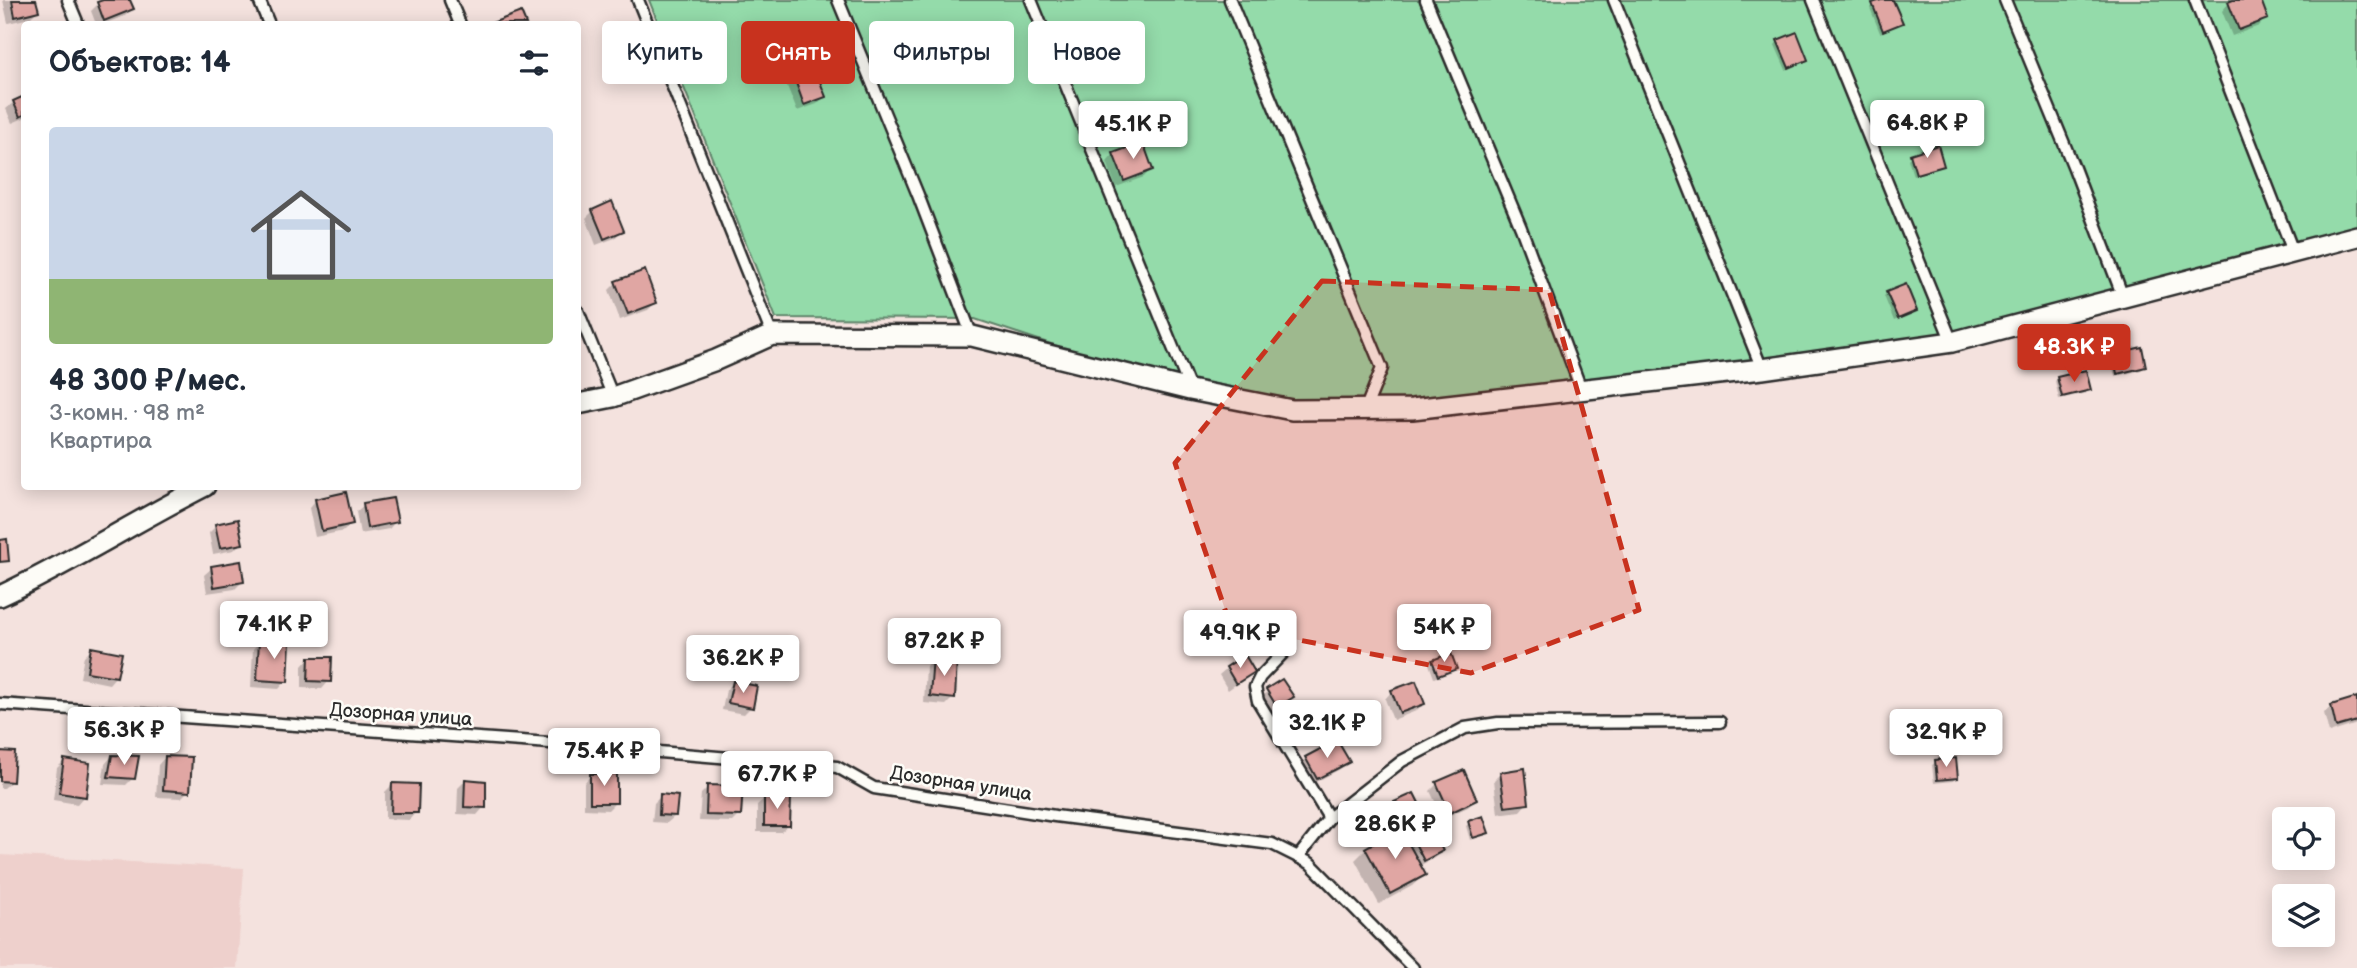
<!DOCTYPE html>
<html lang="ru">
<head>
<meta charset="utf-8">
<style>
	body { margin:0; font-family:"Balsamiq Sans",sans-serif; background:#f2f2f3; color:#1f2937; height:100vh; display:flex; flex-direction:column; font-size:26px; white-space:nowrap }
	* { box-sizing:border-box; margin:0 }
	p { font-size:23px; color:#747a83 }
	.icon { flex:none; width:38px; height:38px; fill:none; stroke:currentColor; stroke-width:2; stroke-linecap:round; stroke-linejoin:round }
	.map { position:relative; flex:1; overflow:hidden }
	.drawer { position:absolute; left:21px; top:21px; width:560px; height:469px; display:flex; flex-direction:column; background:#fff; border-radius:7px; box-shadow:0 4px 18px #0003 }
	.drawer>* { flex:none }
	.hud { position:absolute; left:602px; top:21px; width:665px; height:63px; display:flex; gap:14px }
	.fabs { position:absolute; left:2272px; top:807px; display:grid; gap:14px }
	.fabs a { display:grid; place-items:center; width:63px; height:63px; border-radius:7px; background:#fff; box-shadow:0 4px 18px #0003; font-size:35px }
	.price { position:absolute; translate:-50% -60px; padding:0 16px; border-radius:7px; background:#fff; color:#222; font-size:23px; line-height:46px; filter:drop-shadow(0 2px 4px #0008) }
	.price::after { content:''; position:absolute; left:50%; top:42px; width:21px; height:16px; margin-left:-10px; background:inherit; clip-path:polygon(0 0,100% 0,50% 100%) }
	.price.selected { background:#c8321e; color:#fff }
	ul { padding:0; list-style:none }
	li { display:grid; align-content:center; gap:14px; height:371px; padding:0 28px }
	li+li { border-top:2px solid #e0e1e3 }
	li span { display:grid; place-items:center; height:217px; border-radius:7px; color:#555 }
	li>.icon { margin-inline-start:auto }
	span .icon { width:126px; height:126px; fill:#fffc; stroke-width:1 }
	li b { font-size:30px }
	h2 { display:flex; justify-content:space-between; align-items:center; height:84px; padding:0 28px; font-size:30px }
	.pill { padding:0 24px; border-radius:7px; background:#fff; box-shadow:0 4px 18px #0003; font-size:24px; line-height:63px }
	.pill.selected { background:#c8321e; color:#fff }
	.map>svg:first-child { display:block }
	.built { fill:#eed0cc }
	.green { fill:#94dbaa; stroke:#60836a; stroke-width:2 }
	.shadow { fill:#0003 }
	.building { fill:#e0a6a3; stroke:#2b2b2b; stroke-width:2 }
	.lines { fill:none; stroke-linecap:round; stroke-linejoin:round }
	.lane-casing { stroke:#2b2b2b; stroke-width:15 }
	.street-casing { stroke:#2b2b2b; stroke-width:24 }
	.lane { stroke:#fdfcf7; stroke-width:10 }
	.street { stroke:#fdfcf7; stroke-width:19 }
	.marked { fill:#c8321e; fill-opacity:0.2; stroke:#c8321e; stroke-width:5; stroke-dasharray:14 9; stroke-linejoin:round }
	.labels { text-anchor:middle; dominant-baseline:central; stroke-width:5; stroke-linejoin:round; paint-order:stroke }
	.street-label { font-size:19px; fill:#2b2b2b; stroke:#fdfcf7 }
</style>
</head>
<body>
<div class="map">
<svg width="2357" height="968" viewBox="0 0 2357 968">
	<rect width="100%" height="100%" fill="#f4e2de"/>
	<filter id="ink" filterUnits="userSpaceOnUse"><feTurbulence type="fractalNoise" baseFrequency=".0143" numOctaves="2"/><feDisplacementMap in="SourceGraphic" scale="14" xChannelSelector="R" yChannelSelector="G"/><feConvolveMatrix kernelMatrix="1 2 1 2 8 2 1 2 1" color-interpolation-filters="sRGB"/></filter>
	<g filter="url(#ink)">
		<polygon class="built" points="0,855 244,868 237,968 0,968"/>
		<polygon class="green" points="649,0 2357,0 2357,236 1952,342 1365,411 1190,390 975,319 776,318"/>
		<g class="shadow">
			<polygon points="3,0 35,0 37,11 30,18 8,23"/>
			<polygon points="108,0 129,0 132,9 125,16 103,24 96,24 91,11 98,4"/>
			<polygon points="1885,0 1891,0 1901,23 1880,33 1870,8"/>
			<polygon points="2238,0 2259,0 2266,18 2259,26 2232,36 2222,11 2229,3"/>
			<polygon points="1778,41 1806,59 1786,70 1775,45"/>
			<polygon points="814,71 824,97 817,104 797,111 787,86 794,78"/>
			<polygon points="24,97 24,118 12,123 6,109 14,102"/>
			<polygon points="1114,154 1151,169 1144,177 1116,187 1107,162"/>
			<polygon points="1911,156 1942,165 1939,168 1913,176 1908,159"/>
			<polygon points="593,211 622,230 615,238 596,245 586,218"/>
			<polygon points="616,283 655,303 648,310 620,320 609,290"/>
			<polygon points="1887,293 1915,311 1894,321 1884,296"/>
			<polygon points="2114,355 2145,367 2141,370 2115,376 2110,358"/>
			<polygon points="2058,378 2089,390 2086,393 2059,399 2055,381"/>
			<polygon points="316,500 351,524 344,531 315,537 309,508"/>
			<polygon points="364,505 396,521 389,529 360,534 356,512"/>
			<polygon points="216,526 241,543 234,550 213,554 209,533"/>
			<polygon points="212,568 242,582 235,589 207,593 204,575"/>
			<polygon points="260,641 286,681 279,689 251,687 253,649"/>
			<polygon points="91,649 116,676 109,684 80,678 84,656"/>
			<polygon points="309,658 329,681 322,689 302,688 302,666"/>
			<polygon points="933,658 953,698 946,705 924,703 926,666"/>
			<polygon points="1432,661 1455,669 1434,678 1429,664"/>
			<polygon points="1227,668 1253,672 1228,690 1219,675"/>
			<polygon points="1282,681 1292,696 1270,713 1260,698"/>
			<polygon points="734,682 751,707 744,714 722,710 726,690"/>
			<polygon points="1392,691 1423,704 1416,711 1393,720 1385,699"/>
			<polygon points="2357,699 2357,724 2329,733 2324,713 2332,706"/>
			<polygon points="0,753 12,781 4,788 0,788"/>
			<polygon points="112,756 133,778 126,785 102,784 105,764"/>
			<polygon points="165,757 188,791 181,798 156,797 158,765"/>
			<polygon points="1306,758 1347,762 1340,769 1310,785 1299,765"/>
			<polygon points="64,761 84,796 77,804 53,800 57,768"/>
			<polygon points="1936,762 1956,777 1953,781 1934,783 1932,765"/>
			<polygon points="1501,773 1527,803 1520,811 1498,814 1494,780"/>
			<polygon points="591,775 615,803 608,810 584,809 584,783"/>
			<polygon points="465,781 484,807 477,815 457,814 458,788"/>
			<polygon points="1437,784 1475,800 1468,807 1443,818 1430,791"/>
			<polygon points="392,785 416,812 409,820 385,819 385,792"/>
			<polygon points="708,787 739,815 732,822 699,821 701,794"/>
			<polygon points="661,796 675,816 667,823 652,822 654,803"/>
			<polygon points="765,798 789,825 781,832 757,832 757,805"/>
			<polygon points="1395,804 1441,851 1434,858 1419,866 1424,875 1412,886 1379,904 1355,860 1366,849 1398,831 1388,811"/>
			<polygon points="1469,823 1487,833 1470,840 1466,826"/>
		</g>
		<g class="building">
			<polygon points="12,0 36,0 39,11 15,17"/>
			<polygon points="103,0 130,0 134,9 104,21 97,2"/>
			<polygon points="1881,0 1893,0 1903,23 1883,31 1872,3"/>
			<polygon points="2233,0 2261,0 2268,19 2239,30 2228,2"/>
			<polygon points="521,12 526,24 492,24 492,23"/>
			<polygon points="1797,32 1808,60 1789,68 1777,40"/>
			<polygon points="815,69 826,97 804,105 794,77"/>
			<polygon points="24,96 24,115 20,117 13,101"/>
			<polygon points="1143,142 1153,170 1124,181 1113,153"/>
			<polygon points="1938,145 1944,166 1916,174 1910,154"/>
			<polygon points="612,201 624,231 604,239 592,210"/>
			<polygon points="645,270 657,303 628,314 615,281"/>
			<polygon points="1906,284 1917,311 1898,319 1886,292"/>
			<polygon points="2142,347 2146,367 2117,374 2113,354"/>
			<polygon points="2086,370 2091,390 2062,397 2057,377"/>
			<polygon points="346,492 353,524 322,531 315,499"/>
			<polygon points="393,498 398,522 367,528 363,503"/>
			<polygon points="238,519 243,544 220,548 215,524"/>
			<polygon points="7,539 9,561 0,562 0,540"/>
			<polygon points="241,561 244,582 214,587 211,566"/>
			<polygon points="259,640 290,642 288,682 257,680"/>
			<polygon points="91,647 122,653 117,677 87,672"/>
			<polygon points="1451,653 1457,669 1438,676 1432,660"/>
			<polygon points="1245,655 1255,672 1236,684 1226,667"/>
			<polygon points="309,657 332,657 331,682 308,681"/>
			<polygon points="933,657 957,659 955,699 930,696"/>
			<polygon points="1282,679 1294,697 1277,707 1266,689"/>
			<polygon points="733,681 757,686 753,708 728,703"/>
			<polygon points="1416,681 1425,704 1400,713 1391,690"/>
			<polygon points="2357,697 2357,721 2336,727 2331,705"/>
			<polygon points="1337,740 1350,762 1317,779 1305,757"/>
			<polygon points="0,751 15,752 13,782 0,781"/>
			<polygon points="112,755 139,756 135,779 108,777"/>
			<polygon points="165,756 192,757 190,792 163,790"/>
			<polygon points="1956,758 1958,778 1937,780 1935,760"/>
			<polygon points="64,759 90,763 86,797 59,793"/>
			<polygon points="1525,768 1529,804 1505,807 1500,772"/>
			<polygon points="1464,770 1477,800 1450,813 1436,782"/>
			<rect x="590" y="774" width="27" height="29"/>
			<polygon points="465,779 486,781 486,808 464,807"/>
			<polygon points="392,783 419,784 418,813 391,813"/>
			<polygon points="707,785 743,786 741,816 706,815"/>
			<polygon points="1414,793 1443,851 1424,861 1394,802"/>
			<polygon points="660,794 678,796 676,816 659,815"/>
			<polygon points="764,796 791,797 790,826 764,826"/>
			<polygon points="1483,816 1489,833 1473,838 1468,821"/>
			<polygon points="1400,828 1426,875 1390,894 1365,848"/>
		</g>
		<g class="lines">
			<defs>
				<g id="lane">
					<polyline points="68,0 78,24"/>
					<polyline points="259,0 269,24"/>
					<polyline points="450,0 460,24"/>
					<polyline points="638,0 772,335"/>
					<polyline points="838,0 918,195 972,336"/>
					<polyline points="1031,0 1190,389"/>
					<polyline points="1230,0 1382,368 1365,410"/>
					<polyline points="1426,0 1521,228 1581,389"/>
					<polyline points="1614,0 1762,369"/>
					<polyline points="1813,0 1952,342"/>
					<polyline points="2005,0 2074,168 2123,297"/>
					<polyline points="2195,0 2294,254"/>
					<polyline points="578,311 613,397"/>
					<polyline points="1286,650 1260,677 1255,687 1258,701 1329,818"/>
					<polyline points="0,704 564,744 837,767 874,788 1055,816 1272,844 1310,863 1413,968"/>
					<polyline points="1298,857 1329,818 1402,761 1465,728 1498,723 1720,722"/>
				</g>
				<g id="street">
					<polyline points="578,404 613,397 716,360 772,335 972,336 1190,390 1292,410 1412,409 1762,369 1952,342 2357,236"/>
					<path d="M0 596C70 563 136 521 205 486"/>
				</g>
			</defs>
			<use href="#lane" class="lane-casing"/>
			<use href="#street" class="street-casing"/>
			<use href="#lane" class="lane"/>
			<use href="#street" class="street"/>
		</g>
	</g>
	<path class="marked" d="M1322 281 1549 290 1639 610 1471 673 1231 627 1175 463Z"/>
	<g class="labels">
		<g class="street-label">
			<text transform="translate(401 715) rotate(4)">Дозорная улица</text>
			<text transform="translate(961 784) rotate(9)">Дозорная улица</text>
		</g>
	</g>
</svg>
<div class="fabs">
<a><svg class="icon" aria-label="locate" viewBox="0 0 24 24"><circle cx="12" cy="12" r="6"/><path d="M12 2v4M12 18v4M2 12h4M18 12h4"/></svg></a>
<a><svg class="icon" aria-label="layers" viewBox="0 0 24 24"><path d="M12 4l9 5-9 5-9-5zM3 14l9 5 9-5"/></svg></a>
</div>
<b class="price" style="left:1927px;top:160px">64.8K ₽</b>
<b class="price" style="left:1133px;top:161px">45.1K ₽</b>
<b class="price selected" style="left:2074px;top:384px">48.3K ₽</b>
<b class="price" style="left:274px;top:661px">74.1K ₽</b>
<b class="price" style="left:1444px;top:664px">54K ₽</b>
<b class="price" style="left:1240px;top:670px">49.9K ₽</b>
<b class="price" style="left:944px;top:678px">87.2K ₽</b>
<b class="price" style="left:743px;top:695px">36.2K ₽</b>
<b class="price" style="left:1327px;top:760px">32.1K ₽</b>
<b class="price" style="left:124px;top:767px">56.3K ₽</b>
<b class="price" style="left:1946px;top:769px">32.9K ₽</b>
<b class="price" style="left:604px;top:788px">75.4K ₽</b>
<b class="price" style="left:777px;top:811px">67.7K ₽</b>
<b class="price" style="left:1395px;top:861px">28.6K ₽</b>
<div class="hud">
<a class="pill">Купить</a>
<a class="pill selected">Снять</a>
<a class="pill">Фильтры</a>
<a class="pill">Новое</a>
</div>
<section class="drawer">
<h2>Объектов: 14<svg class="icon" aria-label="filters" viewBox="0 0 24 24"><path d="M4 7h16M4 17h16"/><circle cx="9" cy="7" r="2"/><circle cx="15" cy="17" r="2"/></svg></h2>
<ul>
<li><span style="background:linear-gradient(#c9d6e8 70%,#8fb573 0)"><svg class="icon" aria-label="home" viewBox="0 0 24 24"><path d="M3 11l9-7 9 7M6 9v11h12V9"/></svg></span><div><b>48 300 ₽/мес.</b><p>3-комн. · 98 m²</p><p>Квартира</p></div></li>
</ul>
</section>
</div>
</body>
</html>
